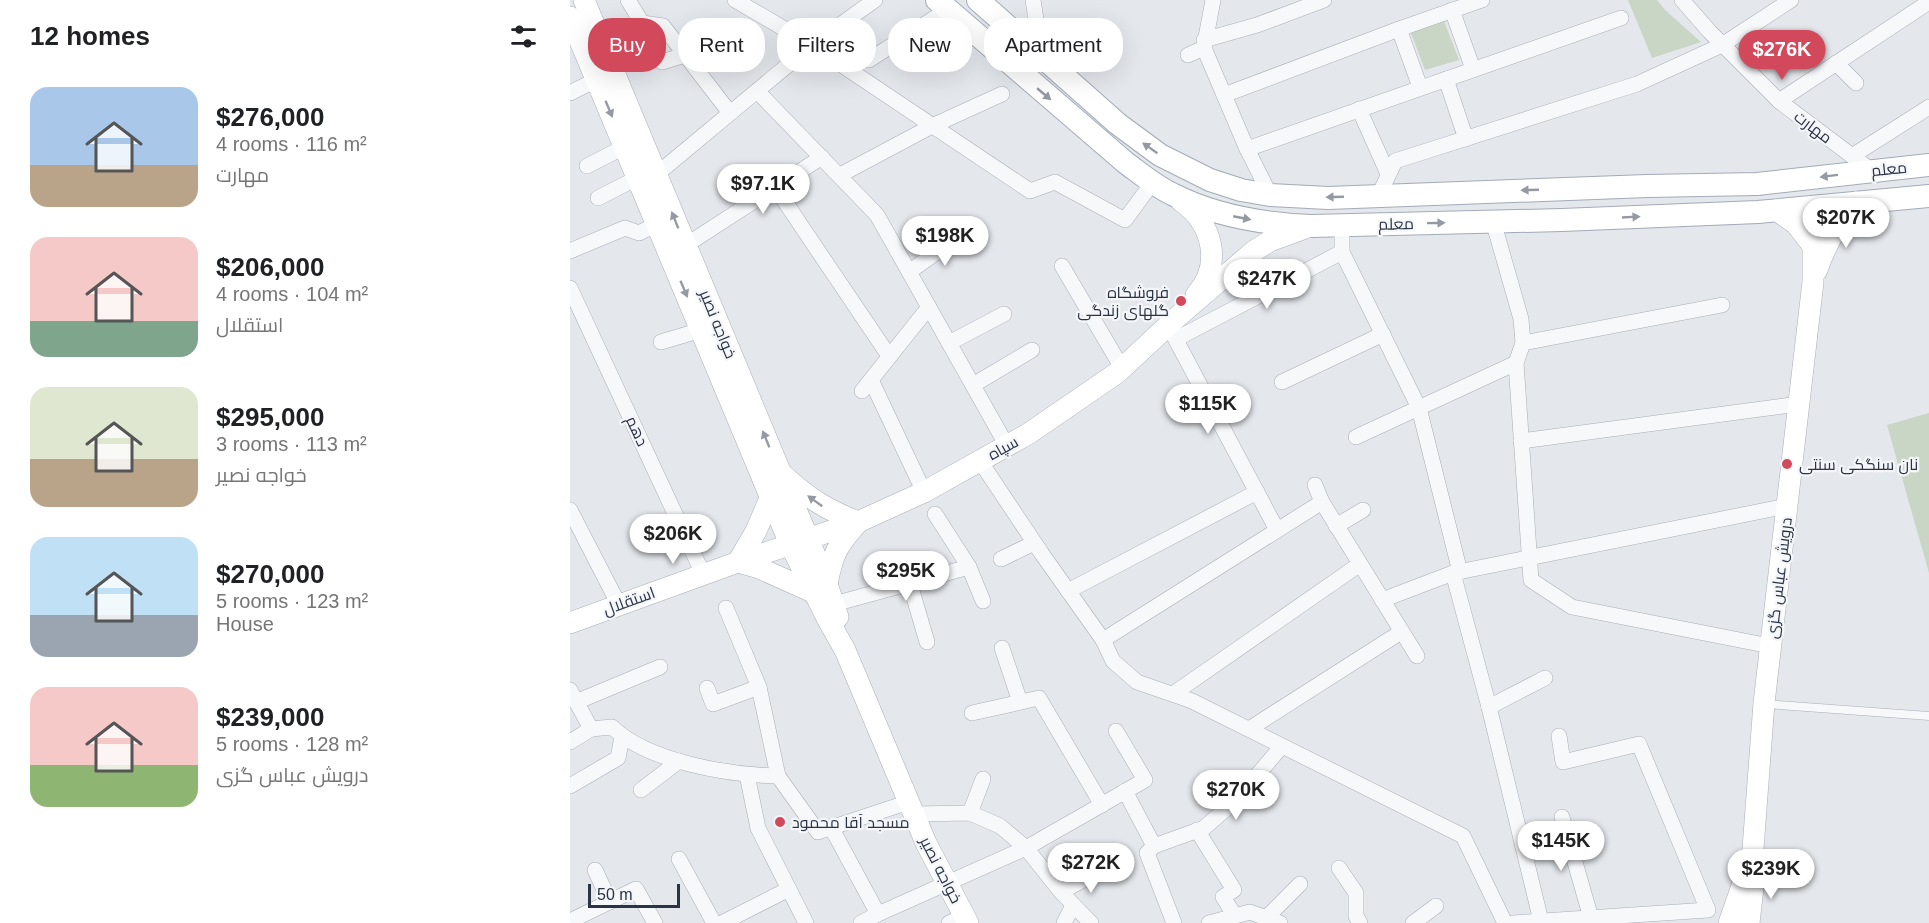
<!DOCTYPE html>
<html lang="en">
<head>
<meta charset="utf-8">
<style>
	body { margin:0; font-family:Arial,Cairo,sans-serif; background:#f6f6f6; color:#202124; height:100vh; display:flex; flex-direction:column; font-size:22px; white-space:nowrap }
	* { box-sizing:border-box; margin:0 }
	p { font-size:20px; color:#757577 }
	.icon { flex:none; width:33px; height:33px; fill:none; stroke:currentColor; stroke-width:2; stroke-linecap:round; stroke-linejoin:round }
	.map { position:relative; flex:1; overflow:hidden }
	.panel { display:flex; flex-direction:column; background:#fff; width:570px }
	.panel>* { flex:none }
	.guide { position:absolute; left:18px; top:18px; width:570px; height:54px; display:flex; gap:12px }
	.scale { position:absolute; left:18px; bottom:15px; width:92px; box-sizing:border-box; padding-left:6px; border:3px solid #2b3445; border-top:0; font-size:16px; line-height:21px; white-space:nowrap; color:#2b3445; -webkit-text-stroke:4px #f4f6f9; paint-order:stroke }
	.price { position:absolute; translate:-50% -51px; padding:0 14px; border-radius:21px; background:#fff; color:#222; font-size:20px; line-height:39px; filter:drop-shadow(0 2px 3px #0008) }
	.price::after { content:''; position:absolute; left:50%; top:36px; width:18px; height:14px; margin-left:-9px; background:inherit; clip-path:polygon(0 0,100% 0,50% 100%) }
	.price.on { background:#d1495b; color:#fff }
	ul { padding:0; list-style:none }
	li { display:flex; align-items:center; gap:18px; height:150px; padding:0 30px }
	li span { display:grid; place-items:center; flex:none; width:168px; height:120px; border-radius:18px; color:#555 }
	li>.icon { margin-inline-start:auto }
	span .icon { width:72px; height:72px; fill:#fffc; stroke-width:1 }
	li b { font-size:26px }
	h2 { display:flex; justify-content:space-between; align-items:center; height:72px; padding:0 30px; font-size:26px }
	.pill { padding:0 21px; border-radius:24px; background:#fff; box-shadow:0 6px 24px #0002; font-size:21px; line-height:54px }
	.pill.on { background:#d1495b; color:#fff }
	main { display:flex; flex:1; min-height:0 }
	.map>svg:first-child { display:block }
	.green { fill:#c9d6c5 }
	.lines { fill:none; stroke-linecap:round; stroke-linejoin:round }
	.lane-casing { stroke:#a9aeb7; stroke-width:9 }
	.street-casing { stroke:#a9aeb7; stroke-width:16 }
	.secondary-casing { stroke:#a9aeb7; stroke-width:22 }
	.primary-casing { stroke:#a3abb8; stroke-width:24 }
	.lane { stroke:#f7f8fa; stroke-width:8 }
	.street { stroke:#f7f8fa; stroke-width:15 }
	.secondary { stroke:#fff; stroke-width:21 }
	.primary { stroke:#fff; stroke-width:22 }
	.oneway { fill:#959aa2 }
	.poi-dot { fill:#d1495b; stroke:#f4f6f9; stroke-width:2 }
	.labels { text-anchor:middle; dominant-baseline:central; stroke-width:4.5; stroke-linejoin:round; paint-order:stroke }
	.street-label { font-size:16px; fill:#2b3445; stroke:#f4f6f9 }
	.poi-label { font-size:16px; fill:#2b3445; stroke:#f4f6f9; text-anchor:start }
</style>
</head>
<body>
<main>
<section class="panel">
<h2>12 homes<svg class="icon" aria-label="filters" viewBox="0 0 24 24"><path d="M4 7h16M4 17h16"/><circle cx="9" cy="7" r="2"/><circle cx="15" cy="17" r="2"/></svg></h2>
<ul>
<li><span style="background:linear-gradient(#a9c7e8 65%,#b9a48a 0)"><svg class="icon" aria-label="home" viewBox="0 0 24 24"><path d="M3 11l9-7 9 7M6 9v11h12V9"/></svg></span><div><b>$276,000</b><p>4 rooms · 116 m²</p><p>مهارت</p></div></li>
<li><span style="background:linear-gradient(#f6c9c9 70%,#7fa58c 0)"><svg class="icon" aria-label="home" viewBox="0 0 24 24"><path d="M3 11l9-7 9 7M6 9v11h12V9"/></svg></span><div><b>$206,000</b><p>4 rooms · 104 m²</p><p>استقلال</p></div></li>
<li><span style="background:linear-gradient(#dfe7d0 60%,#b9a48a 0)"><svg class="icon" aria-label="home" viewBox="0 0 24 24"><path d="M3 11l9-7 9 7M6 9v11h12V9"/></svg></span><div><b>$295,000</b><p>3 rooms · 113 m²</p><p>خواجه نصیر</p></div></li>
<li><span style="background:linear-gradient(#bfe0f5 65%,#9aa5b1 0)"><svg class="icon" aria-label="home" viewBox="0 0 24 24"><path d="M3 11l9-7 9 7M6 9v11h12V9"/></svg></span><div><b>$270,000</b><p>5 rooms · 123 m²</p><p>House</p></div></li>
<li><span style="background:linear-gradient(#f6c9c9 65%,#8fb573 0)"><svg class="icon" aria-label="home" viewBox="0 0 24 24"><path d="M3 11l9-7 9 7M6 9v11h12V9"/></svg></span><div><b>$239,000</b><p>5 rooms · 128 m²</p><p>درویش عباس گزی</p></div></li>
</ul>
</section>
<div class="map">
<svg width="1359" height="923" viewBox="0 0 1359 923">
	<rect width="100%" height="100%" fill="#e4e7ec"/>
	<g class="green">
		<polygon points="1058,0 1087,0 1095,10 1131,42 1082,58"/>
		<polygon points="874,21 889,60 855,70 841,33"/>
		<polygon points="1359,413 1359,573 1317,425"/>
	</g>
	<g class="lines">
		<defs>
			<polyline id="lane" points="1195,704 1359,716"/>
			<g id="street">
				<polyline points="165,0 242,45 460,191 485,182 555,220 582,183"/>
				<polyline points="463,0 472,58"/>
				<polyline points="643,0 634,48 677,149 700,195"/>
				<polyline points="1112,0 1139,31 1209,101 1302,171"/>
				<polyline points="882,10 903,69"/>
				<polyline points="72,23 93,26 160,113"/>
				<polyline points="65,27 92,62 115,55"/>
				<polyline points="829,29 850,87"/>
				<polyline points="634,40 687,25 754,0"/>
				<polyline points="33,45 72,23 58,0"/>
				<polyline points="618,55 634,48"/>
				<polyline points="299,60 377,10"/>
				<polyline points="1266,63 1286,83"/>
				<polyline points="876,79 896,139"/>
				<polyline points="187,91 307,215 437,446"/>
				<polyline points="0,93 26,80"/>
				<polyline points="654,95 829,29 912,0"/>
				<polyline points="1209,101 1359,2"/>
				<polyline points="789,109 818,174"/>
				<polyline points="677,149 1051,18"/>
				<polyline points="1282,156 1359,107"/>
				<polyline points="17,166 54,147"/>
				<polyline points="87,174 242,45 305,0"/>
				<polyline points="270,175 362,126 432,94"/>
				<polyline points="205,187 319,356"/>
				<polyline points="809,195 825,161 1067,84 1152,45 1221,0"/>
				<polyline points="28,198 67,178"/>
				<polyline points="923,221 951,319 953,343 946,363 961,580 1002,607 1200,646"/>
				<polyline points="772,225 772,252 849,408 890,572"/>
				<polyline points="116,245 252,157"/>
				<polyline points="0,251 55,228 69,233 87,224"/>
				<polyline points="492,266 552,368"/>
				<polyline points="339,272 392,234"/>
				<polyline points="0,288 133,574"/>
				<polyline points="598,325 707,530"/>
				<polyline points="606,339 772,252"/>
				<polyline points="91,342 131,330"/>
				<polyline points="379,343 434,314"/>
				<polyline points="953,343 1152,305"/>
				<polyline points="301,380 354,492"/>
				<polyline points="712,382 813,334"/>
				<polyline points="403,385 462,350"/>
				<polyline points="292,391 359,307"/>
				<polyline points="786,437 946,363"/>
				<polyline points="951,441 1229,404"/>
				<polyline points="410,461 472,554 533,640 752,502"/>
				<polyline points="745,485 752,502 847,656"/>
				<polyline points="0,510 49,605"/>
				<polyline points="365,514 399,567 413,601"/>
				<polyline points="766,526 793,510"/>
				<polyline points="431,559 464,543"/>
				<polyline points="883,573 919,707 971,921"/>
				<polyline points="340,584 357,642"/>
				<polyline points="498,591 687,492"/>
				<polyline points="812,600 883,573 1217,506"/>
				<polyline points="264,604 399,567"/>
				<polyline points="156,608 189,687 208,776 248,832 339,802"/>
				<polyline points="533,640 543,661 567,682 622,701 893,836 935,923"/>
				<polyline points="432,648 450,702"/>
				<polyline points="137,688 143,704 189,687"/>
				<polyline points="0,690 21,729 0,742"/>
				<polyline points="603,694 790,564"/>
				<polyline points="6,702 90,667"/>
				<polyline points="919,707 975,678"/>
				<polyline points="402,713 469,698 532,805"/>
				<path d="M21 729 42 727C78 762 159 775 208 776"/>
				<polyline points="679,729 831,632"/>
				<polyline points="177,775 188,828 236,923"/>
				<polyline points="0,786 48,758 52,737"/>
				<polyline points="71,790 109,761"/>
				<polyline points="555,791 584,846 577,853 604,923"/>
				<polyline points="400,813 413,779"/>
				<polyline points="344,814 400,813 430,826 456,848 491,892 521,923"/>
				<polyline points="992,817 1021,918"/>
				<polyline points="261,827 308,914"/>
				<polyline points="627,830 664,890 653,897 665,916"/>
				<polyline points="584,846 634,828 667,799 712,746"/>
				<polyline points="109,859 144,923"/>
				<polyline points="769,868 786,893 786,916 790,923"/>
				<polyline points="25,870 40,902"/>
				<polyline points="491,892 535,868"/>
				<polyline points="697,917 730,884"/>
				<polyline points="0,921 66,889 85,923"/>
				<polyline points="152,923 219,889"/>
				<polyline points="291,923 308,914 456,848 575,780 546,731"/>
				<polyline points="379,923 394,916"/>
				<polyline points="494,923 503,905"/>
				<polyline points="639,923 680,912 710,923"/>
				<polyline points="843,923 866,906"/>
				<polyline points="943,923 1138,910 1069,744 993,762 989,736"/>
			</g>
			<g id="secondary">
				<polyline points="14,0 257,584 268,617"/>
				<polyline points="0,17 220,544 257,618 275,650 356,843 398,923"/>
				<path d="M611 201C643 223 653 265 626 295"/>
				<path d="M1247 270C1256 243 1268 223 1286 202"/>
				<path d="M212 474C238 498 255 509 288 522 267 546 263 553 257 584"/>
				<polyline points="201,496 186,531 168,562 189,568 245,593"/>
				<polyline points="0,623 168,562 288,522 354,492 458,434 547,373 605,319 684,251 700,241 741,226"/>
				<polyline points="1159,923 1172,886 1178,878"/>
				<polyline points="1179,923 1183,888 1181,875 1194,703 1243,282 1243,246 1226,224 1206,210"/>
			</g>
			<g id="primary">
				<path d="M367 0 556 163C571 174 585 186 602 194 645 216 694 224 741 226L992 220 1188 212 1359 196"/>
				<polyline points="408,0 548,124 590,155 640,180 671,190 700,195 758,198 1077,186 1187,184 1359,165"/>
			</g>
		</defs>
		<use href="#lane" class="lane-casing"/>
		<use href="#street" class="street-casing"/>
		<use href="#secondary" class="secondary-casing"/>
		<use href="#primary" class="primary-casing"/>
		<use href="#lane" class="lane"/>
		<use href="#street" class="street"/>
		<use href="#secondary" class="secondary"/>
		<use href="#primary" class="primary"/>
	</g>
	<defs><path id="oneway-solid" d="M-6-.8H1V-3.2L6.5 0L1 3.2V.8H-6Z" transform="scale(1.5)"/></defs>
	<g class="oneway">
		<use href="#oneway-solid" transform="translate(474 94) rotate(40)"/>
		<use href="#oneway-solid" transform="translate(39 109) rotate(67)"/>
		<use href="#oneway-solid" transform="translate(580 148) rotate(-145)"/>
		<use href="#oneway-solid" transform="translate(1259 176) rotate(173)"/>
		<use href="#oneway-solid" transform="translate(960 190) rotate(178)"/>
		<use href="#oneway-solid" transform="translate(765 197) rotate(178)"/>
		<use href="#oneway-solid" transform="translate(1061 217) rotate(-3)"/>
		<use href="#oneway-solid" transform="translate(672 218) rotate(11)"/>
		<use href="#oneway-solid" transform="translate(105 220) rotate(-112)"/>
		<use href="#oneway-solid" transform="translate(866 223) rotate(-1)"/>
		<use href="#oneway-solid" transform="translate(114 289) rotate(67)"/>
		<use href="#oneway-solid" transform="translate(196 439) rotate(-112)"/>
		<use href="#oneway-solid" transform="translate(245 501) rotate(-144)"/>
	</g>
	<g class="poi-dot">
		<circle cx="611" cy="301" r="6"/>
		<circle cx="1217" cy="464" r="6"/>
		<circle cx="210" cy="822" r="6"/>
	</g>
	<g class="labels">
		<g class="street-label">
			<text transform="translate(1243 127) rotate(37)">مهارت</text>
			<text transform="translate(1319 169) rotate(-6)">معلم</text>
			<text transform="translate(826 224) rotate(-1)">معلم</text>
			<text transform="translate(148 324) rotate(68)">خواجه نصیر</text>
			<text transform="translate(67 431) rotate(65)">دهم</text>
			<text transform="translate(433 448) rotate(-29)">سپاه</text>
			<text transform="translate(1209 578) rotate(-83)">درویش عباس گزی</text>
			<text transform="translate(59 601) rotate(-20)">استقلال</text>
			<text transform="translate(371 870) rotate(63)">خواجه نصیر</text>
		</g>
		<g class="poi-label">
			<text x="599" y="292" text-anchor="end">فروشگاه<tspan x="599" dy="18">گلهای زندگی</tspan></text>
			<text x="1229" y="464">نان سنگکی سنتی</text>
			<text x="222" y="822">مسجد آقا محمود</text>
		</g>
	</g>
</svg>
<div class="scale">50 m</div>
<b class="price on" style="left:1212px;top:81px">$276K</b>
<b class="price" style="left:193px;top:215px">$97.1K</b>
<b class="price" style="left:1276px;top:249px">$207K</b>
<b class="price" style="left:375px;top:267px">$198K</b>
<b class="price" style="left:697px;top:310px">$247K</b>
<b class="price" style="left:638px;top:435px">$115K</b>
<b class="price" style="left:103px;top:565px">$206K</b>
<b class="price" style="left:336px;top:602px">$295K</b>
<b class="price" style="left:666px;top:821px">$270K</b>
<b class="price" style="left:991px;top:872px">$145K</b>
<b class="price" style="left:521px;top:894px">$272K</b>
<b class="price" style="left:1201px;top:900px">$239K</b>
<div class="guide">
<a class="pill on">Buy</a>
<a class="pill">Rent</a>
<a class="pill">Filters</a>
<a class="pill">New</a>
<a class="pill">Apartment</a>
</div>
</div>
</main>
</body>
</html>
